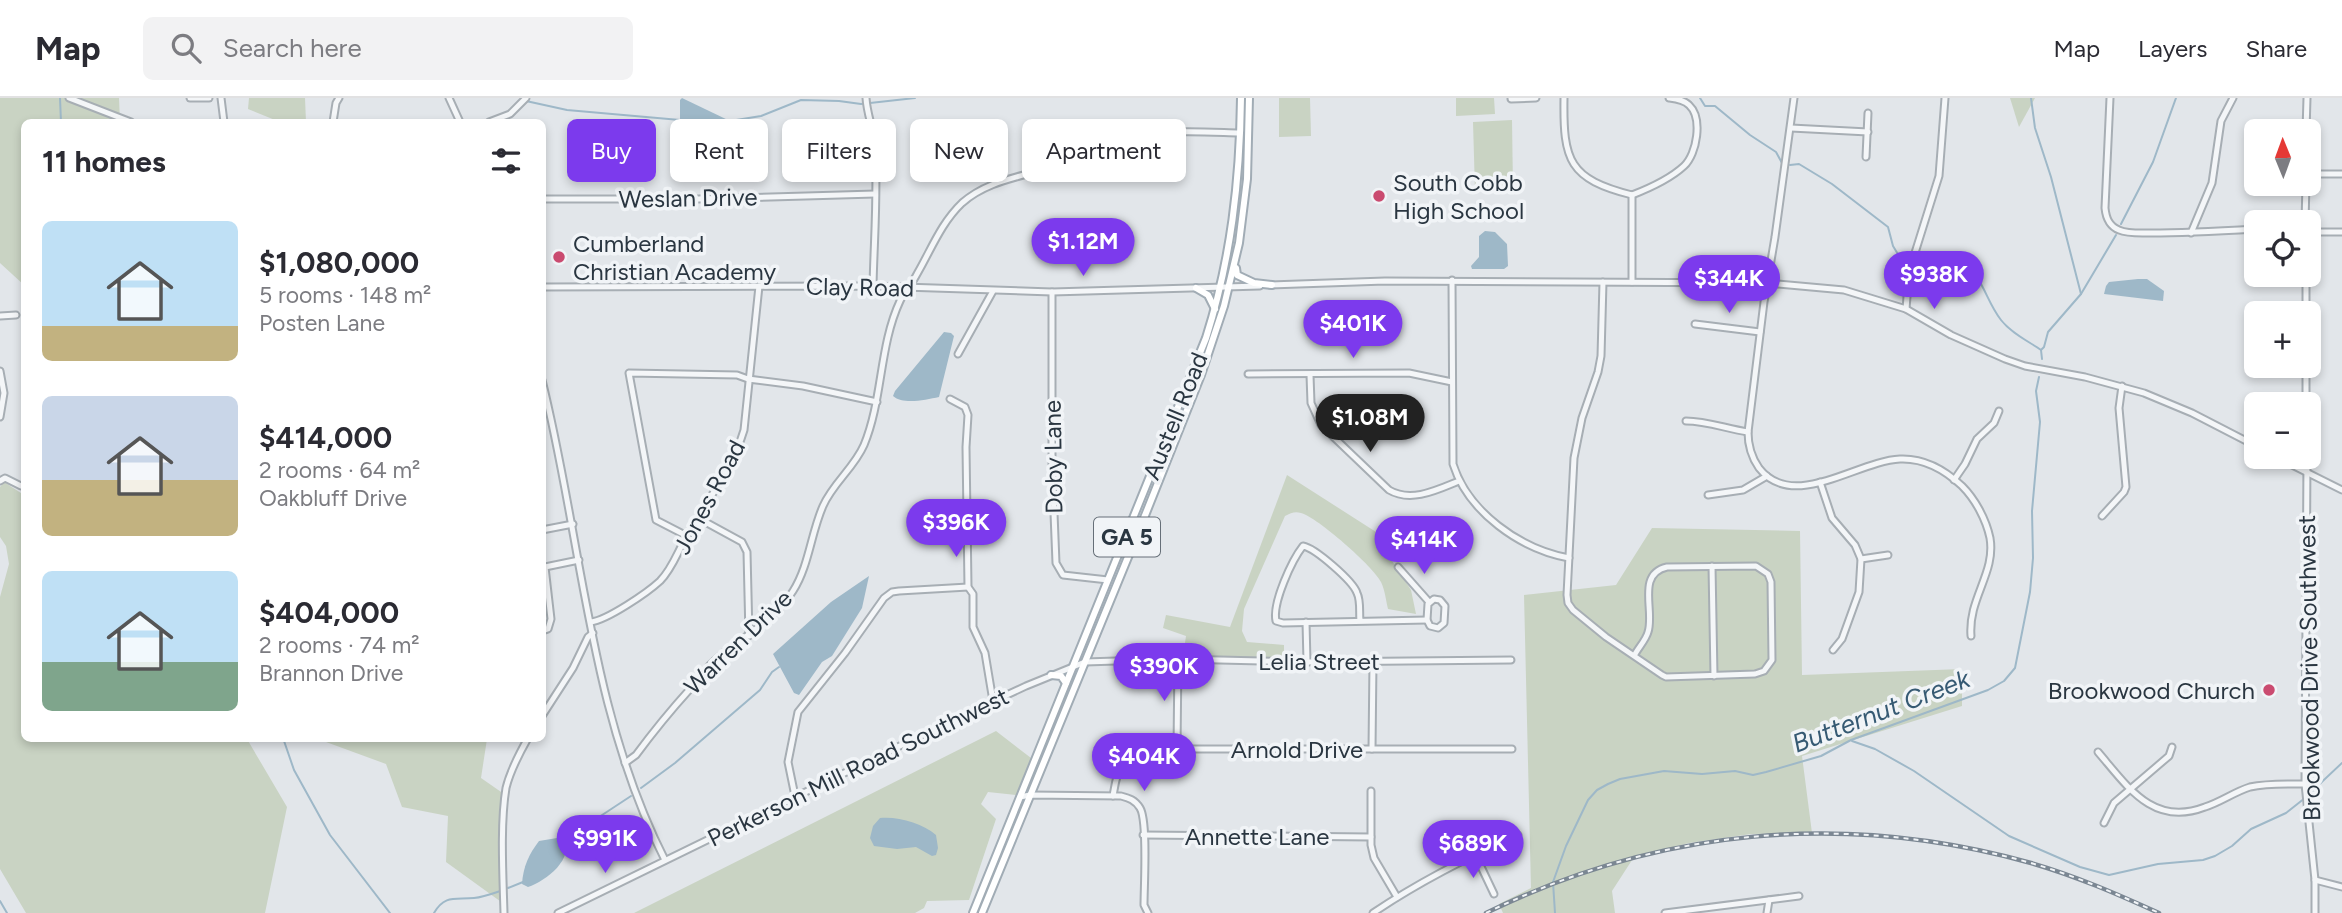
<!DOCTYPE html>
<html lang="en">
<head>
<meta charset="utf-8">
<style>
	body { margin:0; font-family:Figtree,sans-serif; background:#f2f2f3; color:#2b2b33; height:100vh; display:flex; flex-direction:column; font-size:26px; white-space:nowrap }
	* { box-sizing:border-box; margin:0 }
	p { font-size:23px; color:#7c7c81 }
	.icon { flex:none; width:38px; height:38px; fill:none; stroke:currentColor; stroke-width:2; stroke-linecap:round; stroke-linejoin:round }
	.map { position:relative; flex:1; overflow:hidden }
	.drawer { position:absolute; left:21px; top:21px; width:525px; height:623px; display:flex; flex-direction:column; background:#fff; border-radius:10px; box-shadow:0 4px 10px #0003 }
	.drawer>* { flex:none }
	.guide { position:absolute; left:567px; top:21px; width:665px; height:63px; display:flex; gap:14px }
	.needle { width:46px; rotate:359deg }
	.fabs { position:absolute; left:2244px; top:21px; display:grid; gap:14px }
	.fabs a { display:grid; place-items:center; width:77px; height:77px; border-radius:10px; background:#fff; box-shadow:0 4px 10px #0003; font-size:35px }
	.price { position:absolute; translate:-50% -60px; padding:0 16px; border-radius:24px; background:#7c3aed; color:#fff; font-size:23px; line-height:46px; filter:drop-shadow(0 2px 4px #0008) }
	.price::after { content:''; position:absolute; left:50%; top:42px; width:21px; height:16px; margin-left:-10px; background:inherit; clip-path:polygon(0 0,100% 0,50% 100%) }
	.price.selected { background:#222; color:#fff }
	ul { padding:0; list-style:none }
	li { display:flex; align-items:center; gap:21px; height:175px; padding:0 21px }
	li span { display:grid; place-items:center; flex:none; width:196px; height:140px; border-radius:10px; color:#555 }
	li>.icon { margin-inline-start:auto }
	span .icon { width:84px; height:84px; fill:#fffc; stroke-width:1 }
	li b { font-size:30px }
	h2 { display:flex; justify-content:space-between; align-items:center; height:84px; padding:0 21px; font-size:30px }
	.tag { padding:0 24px; border-radius:10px; background:#fff; box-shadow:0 4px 10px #0003; font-size:24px; line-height:63px }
	.tag.selected { background:#7c3aed; color:#fff }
	header { display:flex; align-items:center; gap:42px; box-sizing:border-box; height:98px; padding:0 35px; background:#fff; border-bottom:2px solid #e1e1e2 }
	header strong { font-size:33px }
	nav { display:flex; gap:38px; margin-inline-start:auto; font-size:24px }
	.search { width:490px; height:63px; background:#f2f2f3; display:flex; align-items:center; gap:18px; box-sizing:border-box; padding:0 24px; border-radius:10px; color:#7c7c81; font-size:26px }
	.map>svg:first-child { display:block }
	.green { fill:#c9d3c3 }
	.water { fill:#9eb8c8 }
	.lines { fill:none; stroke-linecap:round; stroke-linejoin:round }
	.stream { stroke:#9eb8c8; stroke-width:2 }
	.minor-casing { stroke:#a7aeb4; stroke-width:9 }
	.major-casing { stroke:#a1acb5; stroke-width:10 }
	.minor { stroke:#f4f6f8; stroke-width:5 }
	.major { stroke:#fff; stroke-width:6 }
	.rail-casing { stroke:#7b8793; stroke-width:4.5 }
	.rail { stroke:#f1f4f7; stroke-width:2; stroke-dasharray:5; stroke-linecap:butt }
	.poi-dot { fill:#ca4b70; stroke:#f1f4f7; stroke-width:2.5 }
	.labels { text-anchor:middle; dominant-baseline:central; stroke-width:7; stroke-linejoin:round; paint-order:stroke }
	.shield { fill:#f1f4f7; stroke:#666f78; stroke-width:2 }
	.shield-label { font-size:23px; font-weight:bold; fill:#2a3641 }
	.poi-label { font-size:24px; fill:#2a3641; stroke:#f1f4f7; text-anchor:start }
	.street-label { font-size:24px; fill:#2a3641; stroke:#f1f4f7 }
	.water-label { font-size:26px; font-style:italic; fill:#365a73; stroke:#f1f4f7 }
</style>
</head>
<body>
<header>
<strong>Map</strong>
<div class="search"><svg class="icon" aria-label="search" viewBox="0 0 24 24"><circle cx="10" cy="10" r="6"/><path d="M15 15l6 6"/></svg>Search here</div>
<nav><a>Map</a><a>Layers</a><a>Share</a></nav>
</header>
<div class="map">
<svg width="2342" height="815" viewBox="0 0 2342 815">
	<rect width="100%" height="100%" fill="#e2e6ea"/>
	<g class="green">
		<polygon points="0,0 119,0 120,24 24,24 24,187 0,165"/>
		<polygon points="249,0 305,0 306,24 280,24 248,11"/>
		<polygon points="1279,0 1310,0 1311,38 1279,39"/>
		<polygon points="1456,0 1494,0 1495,16 1456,18"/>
		<polygon points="2010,0 2035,0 2019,29"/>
		<polygon points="1512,22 1513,92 1475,93 1473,24"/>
		<path d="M1287 377 1387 441 1392 463 1411 492 1416 516 1388 511C1386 503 1385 492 1381 484 1374 469 1317 419 1301 415 1295 413 1291 415 1285 418L1244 511 1242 533 1247 544 1284 547V560L1183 559 1186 538 1163 530 1166 517 1230 529Z"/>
		<polygon points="4,384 24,397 24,640 247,641 287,709 265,815 26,815 0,771 0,499 9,466 6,448 0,439 0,389"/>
		<polygon points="1652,430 1800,433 1802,577 1962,571 1962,608 1802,658 1812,735 1751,736 1689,745 1634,759 1612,793 1615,815 1503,815 1499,806 1531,790 1524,497 1616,487"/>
		<polygon points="996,633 1031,660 1016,697 988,694 981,706 996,721 969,802 927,803 924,810 915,815 634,815"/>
		<polygon points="327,640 487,641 481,680 504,696 504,806 446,764 448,718 402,709 386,666 326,644"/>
	</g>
	<g class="water">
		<polygon points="682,0 730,23 732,30 720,33 683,35 680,32 680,2"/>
		<polygon points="1485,133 1495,134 1507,146 1508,168 1504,171 1472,171 1471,168 1479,159 1479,138"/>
		<polygon points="2138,181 2147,181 2164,193 2163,203 2104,196 2106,188 2109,184"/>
		<path d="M944 234 951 235 954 238 939 299C925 302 903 307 893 298L895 293Z"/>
		<polygon points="869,478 862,510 832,558 822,564 799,597 794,595 773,556 831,504"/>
		<path d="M880 720C897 718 923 725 936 737L938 750 936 757 932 758 916 749 897 751 874 748 870 740 873 728Z"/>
		<path d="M563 739C576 760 546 783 528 789L522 786C523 769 529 756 539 743Z"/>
	</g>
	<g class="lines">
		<g class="stream">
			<polyline points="60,0 61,24"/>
			<polyline points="1700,0 1705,8 1715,8 1750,37 1776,54 1782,65"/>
			<polyline points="2031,0 2035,30 2051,79 2081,196"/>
			<polyline points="526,3 567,12 680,22"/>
			<polyline points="730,23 761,18 801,2 839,3 861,6 915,0"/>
			<polyline points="1790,67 1799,66 1832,86 1888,129 1893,148 1907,171"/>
			<polyline points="2121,126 2153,64 2176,0"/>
			<path d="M1913 174 1937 178 1957 160C1984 177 1984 200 2001 222 2011 235 2028 243 2041 252"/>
			<polyline points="2042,261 2041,252 2044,249 2048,234 2081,196 2116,137"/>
			<polyline points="283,640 294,672 330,737 390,815"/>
			<polyline points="1852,643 1875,651 1914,673 2009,738 2080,769 2109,777 2158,766 2203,762 2215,758 2232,748 2251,731 2286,715 2305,700"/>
			<polyline points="641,690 675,665 760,592 772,574 779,569"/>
			<polyline points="2309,696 2342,665"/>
			<polyline points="567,747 593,723 631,698"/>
			<polyline points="508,790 523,784"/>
			<polyline points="0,803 7,815"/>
			<path d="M434 815C445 796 456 802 474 800 484 799 494 795 503 792"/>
			<polyline points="1555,815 1553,784 1566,748 1588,702 1597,692 1608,686 1620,681 1664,673 1702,676 1735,673 1753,677 1766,674 1821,658 1851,642 1988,592 2004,583 2015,570 2030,494 2033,460 2032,413 2040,324 2036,293 2039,279"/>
		</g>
		<defs>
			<g id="minor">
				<polyline points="69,0 131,24"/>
				<polyline points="190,0 209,0"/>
				<polyline points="221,0 224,24"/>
				<polyline points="449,0 460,24"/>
				<path d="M866 0C867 17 874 32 875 48 878 94 874 142 873 188"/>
				<path d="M1564 0C1563 63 1569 81 1632 97"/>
				<path d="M1794 0 1775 139 1764 204 1748 334C1748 347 1752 360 1759 370 1793 414 1857 363 1900 361 1923 360 1945 372 1962 388 1975 401 1986 421 1990 440 1996 475 1968 500 1971 538"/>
				<path d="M2110 0 2105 110C2106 120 2109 128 2119 132 2128 136 2141 135 2151 135 2186 135 2221 133 2256 131"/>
				<polyline points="1511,1 1536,0"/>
				<polyline points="333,24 336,5 339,0"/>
				<polyline points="489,24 510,16 526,0"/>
				<polyline points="1791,30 1868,34"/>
				<polyline points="2306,33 2307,0"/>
				<polyline points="1866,59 1868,15"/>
				<polyline points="2308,76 2342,76"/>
				<path d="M1632 97C1650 90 1670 81 1684 68 1697 56 1703 20 1689 7 1684 2 1676 1 1669 0"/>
				<polyline points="1632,97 1632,184"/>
				<polyline points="542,101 698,101 875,96"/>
				<polyline points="2305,124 2306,86"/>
				<polyline points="2308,134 2342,134"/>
				<polyline points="2191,135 2212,85 2221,23 2233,0"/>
				<polyline points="2306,177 2306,215"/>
				<path d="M1452 182 1453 366C1468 414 1520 451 1569 460"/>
				<path d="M1603 184 1601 258 1598 274 1582 320 1574 360 1567 497 1568 505 1573 512 1606 539 1662 577 1666 579 1755 576 1764 573 1772 562 1771 484 1768 476 1756 468 1667 469C1636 476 1655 513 1648 534 1646 542 1638 550 1634 558"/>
				<polyline points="1270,187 1385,183 1767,185 1844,192 1906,211 1951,237 2005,261 2025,268 2085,279 2144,295 2192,315 2256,348"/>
				<polyline points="542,189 873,188 1052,194 1260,188"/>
				<polyline points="1052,194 1052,365 1056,465 1063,477 1108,482"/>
				<polyline points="1906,211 1909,174 1939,78 1945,0"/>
				<polyline points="0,218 16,217"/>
				<polyline points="1695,226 1760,234"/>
				<polyline points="958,256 993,193"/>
				<polyline points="2306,268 2306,306"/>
				<polyline points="0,273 4,295 0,319"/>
				<polyline points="1248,276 1409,275 1452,284"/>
				<path d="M1310 277 1311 305 1321 327 1389 392C1411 405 1437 392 1459 383"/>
				<path d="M542 282C582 442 589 613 665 762"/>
				<polyline points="950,301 965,309 968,317 966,349 968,489 973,496 973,529 985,555 993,603"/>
				<path d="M1686 323C1707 323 1727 331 1748 334"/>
				<polyline points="2276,359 2342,392"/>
				<polyline points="2307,359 2305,686 2315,782 2315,815"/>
				<polyline points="1954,382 1965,366 1977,341 1994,325 1999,313"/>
				<polyline points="0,383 5,380 21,388"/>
				<polyline points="1820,384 1832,420 1855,447 1861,461 1859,494 1842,541 1833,552"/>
				<polyline points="1708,397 1743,392 1767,378"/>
				<polyline points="2102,418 2124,394 2126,389 2119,310 2122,288"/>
				<polyline points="698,420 742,444 747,454 749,538"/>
				<polyline points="542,432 573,426"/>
				<polyline points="687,438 656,422 629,275 737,277 748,281 803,288 877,304"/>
				<polyline points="1861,461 1888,457"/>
				<polyline points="1712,468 1714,578"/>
				<polyline points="545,469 579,462"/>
				<polyline points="1398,469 1429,504"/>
				<polygon points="1434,501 1440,502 1445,508 1444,525 1438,530 1430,528 1427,522 1428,506"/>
				<path d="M1360 523C1359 514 1361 503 1357 495 1353 483 1315 450 1303 448 1292 462 1272 505 1276 523L1283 525 1427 522"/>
				<path d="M591 524C607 522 647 495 660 483 673 470 678 452 688 436 707 403 733 369 744 332L759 188"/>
				<polyline points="1306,524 1307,564"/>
				<polyline points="542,533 548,531 551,521 545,469"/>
				<polyline points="542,618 573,570 588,539 593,535"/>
				<polyline points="1177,650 1178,561"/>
				<polyline points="1372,651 1373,564"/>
				<path d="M2098 654C2128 689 2153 729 2205 709 2221 704 2234 694 2250 689 2268 685 2287 686 2305 686"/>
				<path d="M625 665 636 657C653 634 671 612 690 591 698 581 705 571 714 563 740 540 774 524 793 493 809 468 811 435 823 408 833 385 854 370 864 347 883 301 879 248 900 203 904 194 912 186 917 176 931 152 941 125 962 105 986 84 1015 80 1045 71 1075 62 1104 47 1135 39 1169 31 1205 34 1240 35"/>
				<polyline points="1371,693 1371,747 1374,760 1397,799"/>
				<polyline points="795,698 788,664 798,614 845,555 884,500 892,494 899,493 968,489"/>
				<path d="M1113 698C1117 675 1119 655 1146 651H1512"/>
				<path d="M1020 699 1030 697 1121 698C1129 700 1135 702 1140 710 1148 723 1144 788 1144 807L1148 815"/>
				<polyline points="2104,725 2114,705 2169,658 2172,649"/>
				<polyline points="1452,733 1459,735 1470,758"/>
				<polyline points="1143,737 1371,739"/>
				<polyline points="1475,756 1494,796"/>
				<polyline points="2315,782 2342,789"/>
				<path d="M504 815C503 778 500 726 506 690 510 673 519 656 528 640"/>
				<polyline points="558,815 957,620 1026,588 1085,564 1178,561 1307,564 1511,562"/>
				<path d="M1373 815C1419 784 1468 759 1518 737"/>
				<polyline points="1665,815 1799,798"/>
				<polyline points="1767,815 1769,802"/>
			</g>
			<g id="major">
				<polyline points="1236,170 1237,177 1254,185 1272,187"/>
				<polyline points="1196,190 1208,197 1215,211"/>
				<polyline points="1051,577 1061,578 1066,585"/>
				<path d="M973 815 1206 240C1231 161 1240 83 1241 0"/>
				<polyline points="982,815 1142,425 1201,277 1224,208 1239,145 1247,81 1249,0"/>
			</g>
		</defs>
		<use href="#minor" class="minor-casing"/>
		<use href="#major" class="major-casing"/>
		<use href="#minor" class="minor"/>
		<use href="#major" class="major"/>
		<defs>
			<path id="rail" d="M1486 815C1660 730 1845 713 2031 765 2076 778 2117 796 2159 815"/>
		</defs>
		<use href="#rail" class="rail-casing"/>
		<use href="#rail" class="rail"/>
	</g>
	<g class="poi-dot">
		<circle cx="1379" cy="98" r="7"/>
		<circle cx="559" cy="159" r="7"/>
		<circle cx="2269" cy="592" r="7"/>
	</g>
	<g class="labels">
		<rect class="shield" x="1094" y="419.5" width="66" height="39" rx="5"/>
		<g class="shield-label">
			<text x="1127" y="439">GA 5</text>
		</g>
		<g class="poi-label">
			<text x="1393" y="84">South Cobb<tspan x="1393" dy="28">High School</tspan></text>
			<text x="573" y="145">Cumberland<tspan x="573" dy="28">Christian Academy</tspan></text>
			<text x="2255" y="592" text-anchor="end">Brookwood Church</text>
		</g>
		<g class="street-label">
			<text transform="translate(688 100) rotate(-1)">Weslan Drive</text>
			<text transform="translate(860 189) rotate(1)">Clay Road</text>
			<text transform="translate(1175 318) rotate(-68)">Austell Road</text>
			<text transform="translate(1053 359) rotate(-91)">Doby Lane</text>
			<text transform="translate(709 399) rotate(-62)">Jones Road</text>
			<text transform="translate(738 544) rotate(-44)">Warren Drive</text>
			<text x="1319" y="563">Lelia Street</text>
			<text transform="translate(2309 570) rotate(-91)">Brookwood Drive Southwest</text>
			<text x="1297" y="651">Arnold Drive</text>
			<text transform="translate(858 669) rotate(-26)">Perkerson Mill Road Southwest</text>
			<text x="1257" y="738">Annette Lane</text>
		</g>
		<g class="water-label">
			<text transform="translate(1881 613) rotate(-21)">Butternut Creek</text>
		</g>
	</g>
</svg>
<div class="fabs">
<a><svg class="needle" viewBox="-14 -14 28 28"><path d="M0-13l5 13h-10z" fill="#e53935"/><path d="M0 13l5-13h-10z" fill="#7c7c81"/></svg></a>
<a><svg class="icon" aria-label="locate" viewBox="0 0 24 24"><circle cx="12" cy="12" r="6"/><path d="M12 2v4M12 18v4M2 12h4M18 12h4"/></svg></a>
<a>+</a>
<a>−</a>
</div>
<b class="price" style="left:1083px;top:180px">$1.12M</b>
<b class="price" style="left:1934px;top:213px">$938K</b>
<b class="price" style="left:1729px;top:217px">$344K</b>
<b class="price" style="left:1353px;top:262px">$401K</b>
<b class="price selected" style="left:1370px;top:356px">$1.08M</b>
<b class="price" style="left:956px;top:461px">$396K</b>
<b class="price" style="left:1424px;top:478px">$414K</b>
<b class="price" style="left:1164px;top:605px">$390K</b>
<b class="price" style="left:1144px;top:695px">$404K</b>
<b class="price" style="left:605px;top:777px">$991K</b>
<b class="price" style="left:1473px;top:782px">$689K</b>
<div class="guide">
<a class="tag selected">Buy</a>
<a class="tag">Rent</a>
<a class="tag">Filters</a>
<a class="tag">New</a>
<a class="tag">Apartment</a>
</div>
<section class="drawer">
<h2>11 homes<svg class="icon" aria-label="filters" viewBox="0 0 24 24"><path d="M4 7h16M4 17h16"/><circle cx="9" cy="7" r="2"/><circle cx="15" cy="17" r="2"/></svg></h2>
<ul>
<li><span style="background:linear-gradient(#bfe0f5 75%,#c2b280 0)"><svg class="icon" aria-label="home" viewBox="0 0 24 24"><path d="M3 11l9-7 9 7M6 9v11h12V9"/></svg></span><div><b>$1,080,000</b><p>5 rooms · 148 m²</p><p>Posten Lane</p></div></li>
<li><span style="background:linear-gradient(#c9d6e8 60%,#c2b280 0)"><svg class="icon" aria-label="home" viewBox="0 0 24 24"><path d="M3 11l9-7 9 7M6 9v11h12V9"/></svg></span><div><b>$414,000</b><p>2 rooms · 64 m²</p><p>Oakbluff Drive</p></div></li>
<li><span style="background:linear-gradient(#bfe0f5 65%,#7fa58c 0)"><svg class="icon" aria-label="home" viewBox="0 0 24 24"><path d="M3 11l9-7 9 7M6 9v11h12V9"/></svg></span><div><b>$404,000</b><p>2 rooms · 74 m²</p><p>Brannon Drive</p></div></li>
</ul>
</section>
</div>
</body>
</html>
